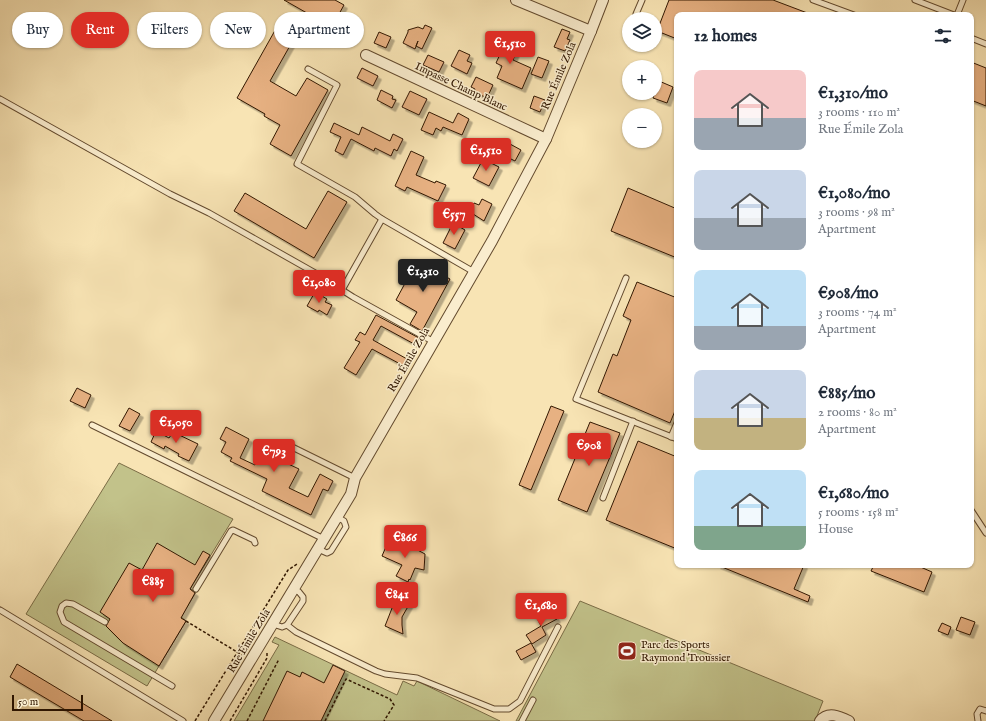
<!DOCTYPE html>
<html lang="en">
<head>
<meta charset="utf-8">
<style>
	body { margin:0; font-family:"IM FELL English",serif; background:#f6f6f7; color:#1f2937; height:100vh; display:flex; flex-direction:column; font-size:15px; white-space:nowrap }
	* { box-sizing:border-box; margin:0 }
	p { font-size:13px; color:#747a83 }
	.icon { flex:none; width:22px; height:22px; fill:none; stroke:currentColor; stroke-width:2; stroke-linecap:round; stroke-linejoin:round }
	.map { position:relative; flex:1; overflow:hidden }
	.drawer { position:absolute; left:674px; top:12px; width:300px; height:556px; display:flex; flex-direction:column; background:#fff; border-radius:8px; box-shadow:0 1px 3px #0004 }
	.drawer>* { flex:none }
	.banner { position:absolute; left:12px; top:12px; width:380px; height:36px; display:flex; gap:8px }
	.tools { position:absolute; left:622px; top:12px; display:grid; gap:8px }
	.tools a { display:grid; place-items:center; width:40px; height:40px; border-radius:50%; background:#fff; box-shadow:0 1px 3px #0004; font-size:20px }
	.scale { position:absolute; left:12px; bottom:10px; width:71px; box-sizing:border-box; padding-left:4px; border:2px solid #311701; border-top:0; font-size:11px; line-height:14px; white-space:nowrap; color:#311701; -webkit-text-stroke:3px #faedce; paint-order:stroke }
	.price { position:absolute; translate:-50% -34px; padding:0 9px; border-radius:4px; background:#d93025; color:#fff; font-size:13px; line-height:26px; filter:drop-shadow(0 1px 2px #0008) }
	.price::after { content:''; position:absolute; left:50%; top:24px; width:12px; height:9px; margin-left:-6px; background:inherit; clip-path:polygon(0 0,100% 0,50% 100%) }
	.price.on { background:#222; color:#fff }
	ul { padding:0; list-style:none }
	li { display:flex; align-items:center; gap:12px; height:100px; padding:0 20px }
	li span { display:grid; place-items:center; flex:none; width:112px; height:80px; border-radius:8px; color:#555 }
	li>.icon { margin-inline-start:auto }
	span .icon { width:48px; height:48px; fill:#fffc; stroke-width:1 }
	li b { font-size:17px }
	h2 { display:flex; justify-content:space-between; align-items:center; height:48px; padding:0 20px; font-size:17px }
	.chip { padding:0 14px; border-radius:18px; background:#fff; box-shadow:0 1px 3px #0004; font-size:14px; line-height:36px }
	.chip.on { background:#d93025; color:#fff }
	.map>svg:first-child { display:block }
	.green { fill:#c2c28a; stroke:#7a6c46 }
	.building { fill:#e7b182; stroke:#311701; filter:url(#shadow) }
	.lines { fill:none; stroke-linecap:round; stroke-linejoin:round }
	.lane-casing { stroke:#634a2e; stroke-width:7 }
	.street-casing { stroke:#634a2e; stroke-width:12 }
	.path { stroke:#311701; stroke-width:1.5; stroke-dasharray:3 2; stroke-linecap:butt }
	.lane { stroke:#faedce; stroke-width:5 }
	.street { stroke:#faedce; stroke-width:10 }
	.labels { text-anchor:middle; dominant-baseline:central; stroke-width:3; stroke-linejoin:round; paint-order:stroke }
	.street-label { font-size:11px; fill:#311701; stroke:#faedce }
	.poi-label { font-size:11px; fill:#311701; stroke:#faedce; text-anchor:start }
</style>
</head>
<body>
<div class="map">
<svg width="986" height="721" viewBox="0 0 986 721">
	<defs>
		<filter id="shadow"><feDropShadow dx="3.5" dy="3.5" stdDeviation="0" flood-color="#0004"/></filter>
	</defs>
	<rect width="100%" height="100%" fill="#f8e4b4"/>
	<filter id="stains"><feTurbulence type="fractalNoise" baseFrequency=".005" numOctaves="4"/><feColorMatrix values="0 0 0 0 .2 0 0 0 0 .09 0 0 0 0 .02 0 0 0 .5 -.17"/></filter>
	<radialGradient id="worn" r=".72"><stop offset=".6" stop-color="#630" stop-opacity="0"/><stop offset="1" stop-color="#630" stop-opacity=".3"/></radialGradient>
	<g class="green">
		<polygon points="119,463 233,519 190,589 196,592 181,617 186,621 147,686 26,614"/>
		<polygon points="580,601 823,701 815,721 516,721"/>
		<polygon points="275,637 397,695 403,681 414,686 417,681 500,721 234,721 279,645 272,642"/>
	</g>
	<g class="building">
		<polygon points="284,0 335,0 344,5 334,23 323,17 321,21"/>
		<polygon points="669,0 773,0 810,14 677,15 677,39 657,31"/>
		<polygon points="282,18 300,28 270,81 296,96 307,78 328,90 291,156 270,144 280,125 264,116 265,114 237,98"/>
		<polygon points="425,25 432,28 422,49 416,46 418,41 415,49 403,43 408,32 408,30 418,27 423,29"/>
		<polygon points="562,29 570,32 567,39 570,40 565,51 554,47"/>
		<polygon points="379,32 391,37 386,48 374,43"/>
		<polygon points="500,32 509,36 504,47 516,52 513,60 531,68 522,89 497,78 502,66 496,63 502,50 493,46"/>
		<polygon points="459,50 470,55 467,61 472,63 467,74 451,66"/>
		<polygon points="428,55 444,62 439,72 423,65"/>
		<polygon points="538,57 549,61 542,78 531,74"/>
		<polygon points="971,62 986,68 986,106 971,100"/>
		<polygon points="362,68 378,76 373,86 357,78"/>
		<polygon points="476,77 493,85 487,98 474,92 475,89 471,87"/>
		<polygon points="659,81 673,87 667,103 653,98"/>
		<polygon points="381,90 393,96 392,99 396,100 392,108 377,100"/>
		<polygon points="410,91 427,99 419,115 402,107"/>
		<polygon points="534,96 545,100 540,112 530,108"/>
		<polygon points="429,112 453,123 458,113 469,119 462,135 443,127 441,131 436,128 433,135 421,130"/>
		<polygon points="334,123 359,135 362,127 390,141 393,134 403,139 397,151 394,149 391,156 375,148 374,151 351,139 343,155 335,151 341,137 330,132"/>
		<polygon points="480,143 491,149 488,155 477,150"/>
		<polygon points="506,144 510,146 510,144 521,150 515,161 505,156 505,154 502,152"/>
		<polygon points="411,151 424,157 416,175 435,183 436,181 446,185 438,201 407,187 405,191 395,186"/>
		<polygon points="483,159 499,167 489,186 473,178"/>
		<polygon points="628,188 677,209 677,258 611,231"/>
		<polygon points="328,191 347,202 314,258 234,211 245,193 306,229"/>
		<polygon points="482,199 492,204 484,221 470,212 474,203 479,205"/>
		<polygon points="453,223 465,230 455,249 443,243"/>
		<polygon points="417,261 450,279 422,331 410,324 417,312 396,300"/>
		<polygon points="637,282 677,298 677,406 670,423 598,392 613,354 617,356 631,320 623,316"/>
		<polygon points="315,292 327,299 325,302 332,305 327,315 319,310 318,312 307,306"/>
		<polygon points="376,315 419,338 416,345 381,326 373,340 407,359 404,366 372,349 356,375 344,368 360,342 355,340 360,332 365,335"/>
		<polygon points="77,388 91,395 85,408 70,401"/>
		<polygon points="551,406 564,411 531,490 519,485"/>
		<polygon points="129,408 140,414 130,431 119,426"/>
		<polygon points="590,422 620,433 587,512 558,500"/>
		<polygon points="226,427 249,439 240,458 255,465 265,446 281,454 279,458 284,461 284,462 299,469 289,488 308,497 320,474 333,481 328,491 323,489 311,515 262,491 267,479 230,461 232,458 221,452 226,442 220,439"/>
		<polygon points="156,431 169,438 173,432 198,444 189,461 178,456 179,454 165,446 164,449 151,442"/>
		<polygon points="638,441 677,457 677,549 606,520"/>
		<polygon points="388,542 410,546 425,554 424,570 415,568 410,580 409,579 408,582 396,576 402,565 382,556"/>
		<polygon points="157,543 195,565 203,551 210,555 190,589 195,593 181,618 186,621 159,666 123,643 106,626 110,619 100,612 129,563 142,570"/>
		<polygon points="717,565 804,565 794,589 810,596 808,602"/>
		<polygon points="874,565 916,565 932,572 924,592 871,571"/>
		<polygon points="396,598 410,603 402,617 402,625 403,634 385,626"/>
		<polygon points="551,610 557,619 542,627 546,635 532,644 526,635 541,626 537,618"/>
		<polygon points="961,617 975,622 970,635 956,630"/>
		<polygon points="942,623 951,627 948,635 938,631"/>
		<polygon points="531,643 536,652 521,660 516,651"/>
		<polygon points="17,664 112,721 84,721 10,677"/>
		<polygon points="333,665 345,671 321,721 263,721 287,671 300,677 302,672 324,683"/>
	</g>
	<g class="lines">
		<defs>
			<g id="lane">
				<polyline points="813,0 854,15"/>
				<polyline points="915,0 954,15"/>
				<polyline points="636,14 642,0"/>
				<polyline points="957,15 963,0"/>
				<polyline points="971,38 986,44"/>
				<polyline points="308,69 337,85 297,164 355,197 375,214 382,219"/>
				<polyline points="0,99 170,194 209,213 317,274 353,297 434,342"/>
				<polyline points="626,278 576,399 677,439"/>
				<polyline points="342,290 382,219 474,272"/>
				<polyline points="92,425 324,539"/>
				<polyline points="671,437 677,423"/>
				<polyline points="284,443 355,478"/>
				<polyline points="603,498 633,421"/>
				<polyline points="971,510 986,533"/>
				<polyline points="318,549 327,553 331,551 346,527 344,521 337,517"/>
				<polyline points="196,589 231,531 233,530 254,540 255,543"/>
				<polyline points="0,610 183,721"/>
				<polyline points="105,622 73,604 66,603 62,606 60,612 64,622 172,686"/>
				<polyline points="273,624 282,627 287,625 303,601 303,597 299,592 294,589"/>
				<polyline points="287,625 296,632 376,671 385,674 417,678 494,709 509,709 520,701 558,627"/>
				<polyline points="522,721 533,700"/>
				<polyline points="978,721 977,714 980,709 986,711"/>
			</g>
			<g id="street">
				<polyline points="516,0 591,31"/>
				<polyline points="366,55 546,139"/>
				<polyline points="214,721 351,494 355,478 492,241 546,139 591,31 603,0"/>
				<path d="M820 721C828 711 839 716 849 721"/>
			</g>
		</defs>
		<use href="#lane" class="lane-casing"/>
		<use href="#street" class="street-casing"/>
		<g class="path">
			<polyline points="186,621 242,655"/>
			<polyline points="195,721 288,570 297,564"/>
			<polyline points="230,721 267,658 267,653"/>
			<polyline points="247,721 279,659"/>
			<polyline points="325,721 346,679 390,699 394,705 384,721"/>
		</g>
		<use href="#lane" class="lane"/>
		<use href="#street" class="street"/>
	</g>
	<defs>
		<symbol id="stadium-square" viewBox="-11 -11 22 22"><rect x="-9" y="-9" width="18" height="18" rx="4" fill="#8f2418" stroke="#faedce"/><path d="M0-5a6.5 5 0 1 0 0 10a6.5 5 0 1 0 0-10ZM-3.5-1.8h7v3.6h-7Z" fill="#fff"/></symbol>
	</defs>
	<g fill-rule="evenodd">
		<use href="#stadium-square" x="616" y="640" width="22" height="22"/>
	</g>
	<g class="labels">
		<g class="street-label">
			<text transform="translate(559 76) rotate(-67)">Rue Émile Zola</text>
			<text transform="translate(461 87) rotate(25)">Impasse Champ Blanc</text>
			<text transform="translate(409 360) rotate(-60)">Rue Émile Zola</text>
			<text transform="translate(249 641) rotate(-59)">Rue Émile Zola</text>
		</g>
		<g class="poi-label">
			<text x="641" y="645">Parc des Sports<tspan x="641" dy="13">Raymond Troussier</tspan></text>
		</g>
	</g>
	<rect width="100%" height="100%" filter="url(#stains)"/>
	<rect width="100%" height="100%" fill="url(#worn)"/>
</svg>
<div class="tools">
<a><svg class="icon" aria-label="layers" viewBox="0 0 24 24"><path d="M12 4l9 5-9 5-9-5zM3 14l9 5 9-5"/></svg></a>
<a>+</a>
<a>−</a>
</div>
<div class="scale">50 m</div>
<b class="price" style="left:510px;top:65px">€1,510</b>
<b class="price" style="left:486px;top:172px">€1,510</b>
<b class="price" style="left:454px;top:236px">€557</b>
<b class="price on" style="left:423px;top:293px">€1,310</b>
<b class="price" style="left:319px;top:304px">€1,080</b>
<b class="price" style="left:176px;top:444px">€1,050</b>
<b class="price" style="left:589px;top:467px">€908</b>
<b class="price" style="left:274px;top:473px">€793</b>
<b class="price" style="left:405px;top:559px">€866</b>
<b class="price" style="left:153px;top:603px">€885</b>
<b class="price" style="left:397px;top:616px">€841</b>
<b class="price" style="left:541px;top:627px">€1,680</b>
<div class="banner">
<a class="chip">Buy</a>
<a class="chip on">Rent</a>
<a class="chip">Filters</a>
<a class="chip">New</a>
<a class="chip">Apartment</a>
</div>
<section class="drawer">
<h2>12 homes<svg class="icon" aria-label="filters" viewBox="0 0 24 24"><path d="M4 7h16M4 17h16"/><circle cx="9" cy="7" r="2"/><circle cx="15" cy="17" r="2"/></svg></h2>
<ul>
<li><span style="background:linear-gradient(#f6c9c9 60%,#9aa5b1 0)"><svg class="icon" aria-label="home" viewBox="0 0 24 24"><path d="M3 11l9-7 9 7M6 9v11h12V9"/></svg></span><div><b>€1,310/mo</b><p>3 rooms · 110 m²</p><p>Rue Émile Zola</p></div></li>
<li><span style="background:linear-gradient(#c9d6e8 60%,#9aa5b1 0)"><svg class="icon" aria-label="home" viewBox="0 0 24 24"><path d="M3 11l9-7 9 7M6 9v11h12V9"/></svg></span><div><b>€1,080/mo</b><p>3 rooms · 98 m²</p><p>Apartment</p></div></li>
<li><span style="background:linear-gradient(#bfe0f5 70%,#9aa5b1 0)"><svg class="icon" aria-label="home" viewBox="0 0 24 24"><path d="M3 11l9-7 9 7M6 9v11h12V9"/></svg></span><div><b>€908/mo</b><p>3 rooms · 74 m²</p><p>Apartment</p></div></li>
<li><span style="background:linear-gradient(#c9d6e8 60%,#c2b280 0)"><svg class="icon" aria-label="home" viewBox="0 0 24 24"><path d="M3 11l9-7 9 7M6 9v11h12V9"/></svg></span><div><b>€885/mo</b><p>2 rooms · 80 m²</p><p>Apartment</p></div></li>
<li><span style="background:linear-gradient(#bfe0f5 70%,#7fa58c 0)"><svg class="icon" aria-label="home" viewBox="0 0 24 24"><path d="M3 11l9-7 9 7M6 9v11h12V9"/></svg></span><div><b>€1,680/mo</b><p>5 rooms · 158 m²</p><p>House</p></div></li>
</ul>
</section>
</div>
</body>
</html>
